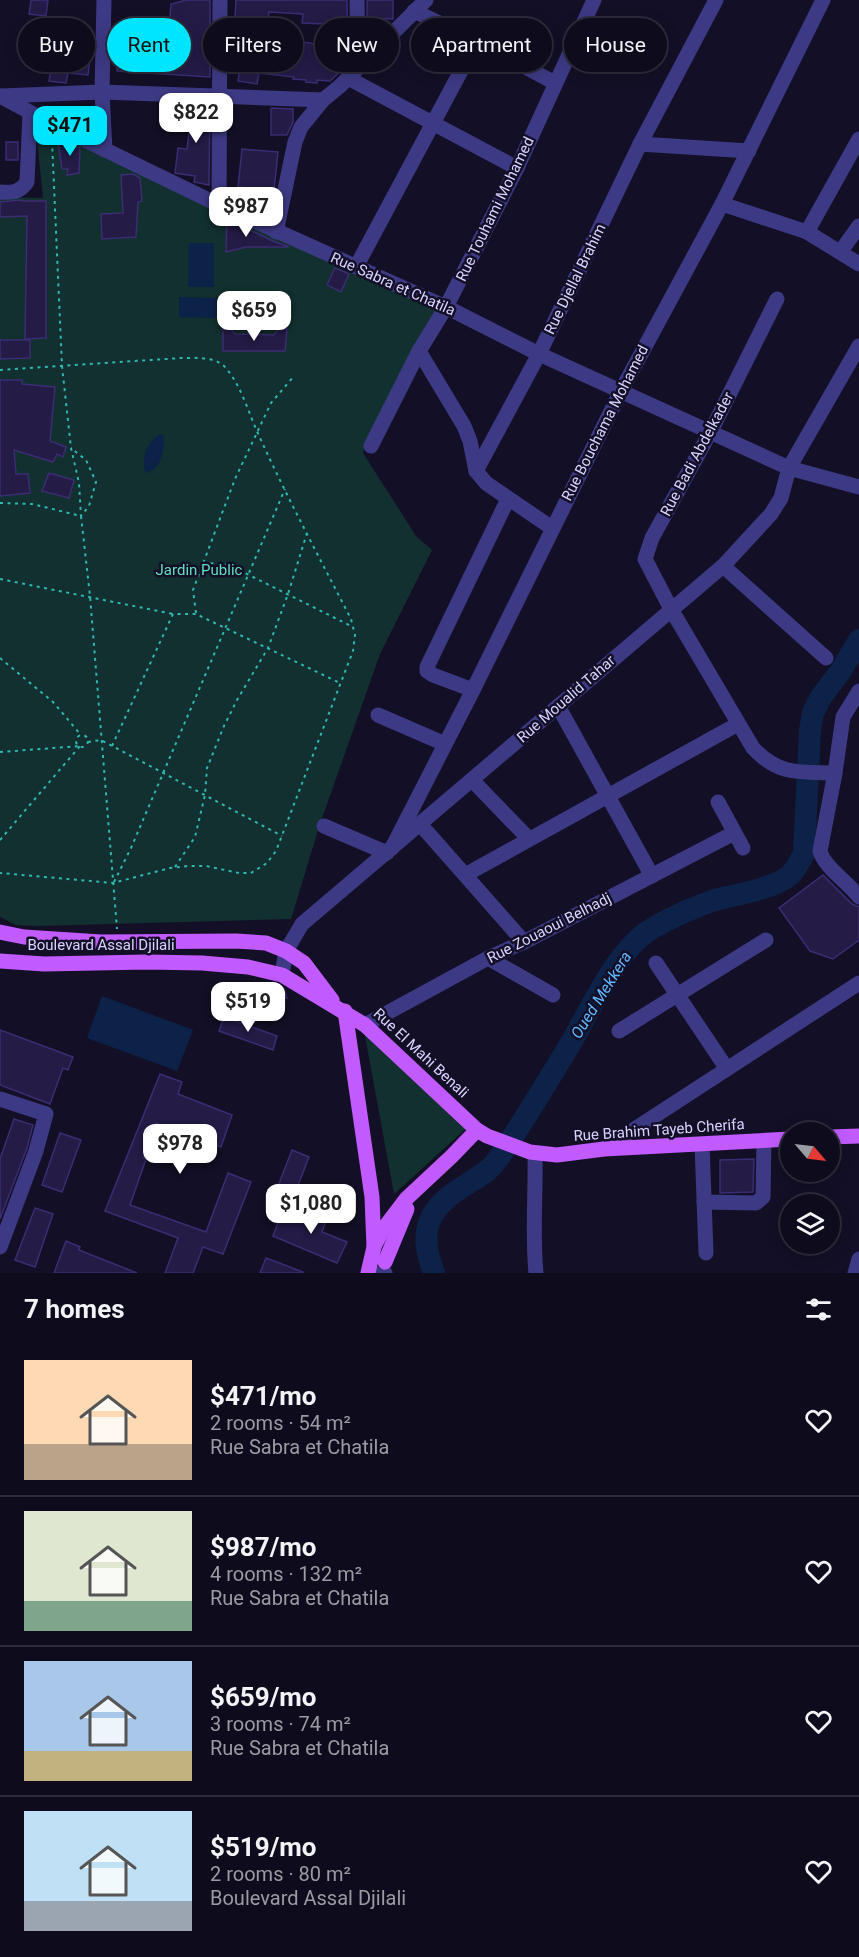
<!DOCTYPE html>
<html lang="en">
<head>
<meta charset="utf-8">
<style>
	body { margin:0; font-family:Roboto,sans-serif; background:#171425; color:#f1f3f6; height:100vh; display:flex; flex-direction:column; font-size:22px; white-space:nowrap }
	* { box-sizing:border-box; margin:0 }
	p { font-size:20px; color:#9b9ba3 }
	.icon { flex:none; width:33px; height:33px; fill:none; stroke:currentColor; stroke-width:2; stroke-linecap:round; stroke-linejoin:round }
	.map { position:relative; height:1273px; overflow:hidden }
	.side { display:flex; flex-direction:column; background:#0e0b1c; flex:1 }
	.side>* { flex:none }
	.hud { position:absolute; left:18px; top:18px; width:824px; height:54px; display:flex; gap:12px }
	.needle { width:39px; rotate:118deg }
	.buttons { position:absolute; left:780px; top:1122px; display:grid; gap:12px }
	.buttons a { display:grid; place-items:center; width:60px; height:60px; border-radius:50%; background:#0e0b1c; box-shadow:0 3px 15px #0003,0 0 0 2px #2e2b3b; font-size:30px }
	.price { position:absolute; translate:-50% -51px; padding:0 14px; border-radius:12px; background:#fff; color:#222; font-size:20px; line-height:39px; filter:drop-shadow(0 2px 3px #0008) }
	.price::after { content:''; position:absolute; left:50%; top:36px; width:18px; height:14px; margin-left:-9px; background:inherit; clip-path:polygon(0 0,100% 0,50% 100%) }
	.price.on { background:#00e5ff; color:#111 }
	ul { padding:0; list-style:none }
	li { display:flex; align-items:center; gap:18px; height:150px; padding:0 24px }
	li+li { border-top:2px solid #2e2b3b }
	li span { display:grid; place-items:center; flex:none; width:168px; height:120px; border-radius:0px; color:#555 }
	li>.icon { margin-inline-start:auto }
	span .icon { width:72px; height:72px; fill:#fffc; stroke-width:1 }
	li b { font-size:26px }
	h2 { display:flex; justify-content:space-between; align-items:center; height:72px; padding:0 24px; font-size:26px }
	.tag { padding:0 21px; border-radius:27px; background:#0e0b1c; box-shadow:0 3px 15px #0003,0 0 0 2px #2e2b3b; font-size:21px; line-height:54px }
	.tag.on { background:#00e5ff; color:#111 }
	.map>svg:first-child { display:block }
	.green { fill:#12302f }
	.water { fill:#0c2248 }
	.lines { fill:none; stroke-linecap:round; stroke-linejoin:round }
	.river { stroke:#0c2248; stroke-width:22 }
	.building { fill:#241b47; stroke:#3b2d73; stroke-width:1.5 }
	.path { stroke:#2fb8b0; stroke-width:2; stroke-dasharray:3 4.5; stroke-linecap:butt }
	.minor { stroke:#3d3a85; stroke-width:15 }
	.major { stroke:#c25bff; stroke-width:15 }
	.labels { text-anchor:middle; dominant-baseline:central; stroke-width:5; stroke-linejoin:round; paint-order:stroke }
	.street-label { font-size:15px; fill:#d9d4ff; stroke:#130f26 }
	.park-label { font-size:15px; fill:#5fe0c0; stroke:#130f26 }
	.water-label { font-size:16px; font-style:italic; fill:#62b6ff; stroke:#130f26 }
</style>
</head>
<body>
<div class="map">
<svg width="859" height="1273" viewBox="0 0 859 1273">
	<rect width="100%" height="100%" fill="#130f26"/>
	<g class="green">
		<polygon points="59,127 435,305 436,312 363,453 416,536 432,550 380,654 320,824 291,919 38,926 16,925 0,917 0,197 43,198 36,130"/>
		<polygon points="363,1025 469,1126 394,1194"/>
	</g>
	<g class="water">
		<polygon points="189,243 214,243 214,287 188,287"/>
		<polygon points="179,297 217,298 216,318 179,317"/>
		<path d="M159 434 164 436C165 450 161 470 145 473 141 457 147 444 159 434Z"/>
		<polygon points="102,996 193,1030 177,1071 87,1038"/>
	</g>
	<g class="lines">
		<path class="river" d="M434 1273C427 1254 422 1235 432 1216 444 1194 469 1185 488 1170 493 1166 498 1159 502 1153 527 1116 549 1079 572 1041 592 1006 618 948 653 928 672 917 694 907 715 900 738 894 769 890 789 876 796 870 800 861 804 853L810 730 813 713 821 697 840 672 859 640"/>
	</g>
	<g class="building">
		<polygon points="31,0 48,0 46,16 29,14"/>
		<polygon points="186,0 210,0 210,77 117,71 116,47 136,45 175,48 169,27 171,4"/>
		<polygon points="236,0 347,0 348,64 330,81 317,80 317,83 306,82 306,80 293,79 294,77 259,73 257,84 238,81 245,34 267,37 266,46 302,51 303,42 323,45 325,24 302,23 303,14 269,12 268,21 235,18"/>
		<polygon points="367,0 393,0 393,19 367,18"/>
		<polygon points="71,40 92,43 88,75 68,73 66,83 49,81 51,70 67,71"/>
		<polygon points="183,105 210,106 209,185 194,182 195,176 175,173 178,148 187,149 190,124 181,123"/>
		<polygon points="271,108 293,109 293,122 287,135 271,135"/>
		<polygon points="58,141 65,141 80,148 79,173 67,175 68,169 62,169"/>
		<rect x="6" y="142" width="12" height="18"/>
		<polygon points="242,149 278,152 274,190 238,187"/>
		<polygon points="133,174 140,178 142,201 138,202 136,237 102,239 101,214 123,213 121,175"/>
		<polygon points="21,200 22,201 46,201 46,338 25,339 27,216 0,217 0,202"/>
		<polygon points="227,219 273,241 289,247 246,247 226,252"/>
		<polygon points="335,268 349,274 341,292 327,285"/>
		<polygon points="223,328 230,329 235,334 274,335 279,329 287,329 285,351 223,351"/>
		<polygon points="0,340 30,340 30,358 0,359"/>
		<polygon points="0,380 22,380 22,384 55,387 50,441 66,447 63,457 57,454 53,462 14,450 16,474 28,474 30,493 0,496"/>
		<polygon points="49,473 74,480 69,498 42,491"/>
		<polygon points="823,875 852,904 859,907 859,940 833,959 810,951 779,908"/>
		<polygon points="236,989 284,989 287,998 238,1001"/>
		<polygon points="224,1017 277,1036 273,1050 219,1031"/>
		<polygon points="0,1030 73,1057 68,1070 63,1068 50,1104 0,1085"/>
		<polygon points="160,1074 182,1082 178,1094 232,1115 221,1147 156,1123 143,1158 146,1159 130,1205 206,1232 228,1173 251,1182 223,1254 203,1247 193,1273 165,1273 178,1238 105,1211"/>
		<polygon points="14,1119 33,1125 27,1148 0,1219 0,1159"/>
		<polygon points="60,1133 81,1140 62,1192 42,1185"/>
		<polygon points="292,1150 309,1157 295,1193 278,1186"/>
		<polygon points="754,1159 753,1192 720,1193 720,1160"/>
		<polygon points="319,1203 331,1207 322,1232 347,1242 337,1263 273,1236 281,1215 310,1226"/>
		<polygon points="35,1208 53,1214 35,1267 15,1260"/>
		<polygon points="66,1241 80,1247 79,1250 137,1273 54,1273"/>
		<polygon points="266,1258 303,1272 303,1273 260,1273"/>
	</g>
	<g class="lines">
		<g class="path">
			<polyline points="52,141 62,366 71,448 79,483 81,516 89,506 96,482 86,460 71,448"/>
			<path d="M0 370 181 358C195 358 214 356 225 367 242 386 249 415 260 438 288 499 320 559 351 619L355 635 353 651 276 851 267 863 251 873H239L206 866H188L170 868 113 883 0 873"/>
			<polyline points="0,503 32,504 81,516 90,596 117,929"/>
			<polyline points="203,563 227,564 351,626"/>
			<polyline points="0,579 173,614"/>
			<polyline points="196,613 193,590 235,479 271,403 294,376"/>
			<polyline points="0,658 53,702 81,735"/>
			<circle cx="82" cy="741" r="6"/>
			<polyline points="88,742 101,740 282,836"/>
			<polyline points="112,746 173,614 196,614 340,683"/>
			<polyline points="0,752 80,746"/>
			<polyline points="0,840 80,746"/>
			<polyline points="175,867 195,837 205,795 207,768 224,726 237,700 268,648 288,594 307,533"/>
			<polyline points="114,882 131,848 285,489"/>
		</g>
		<g class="minor">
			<polyline points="104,0 102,92 105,150"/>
			<polyline points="357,0 358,67"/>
			<polyline points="414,11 477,41 555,83"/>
			<polyline points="348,78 517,168"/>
			<polyline points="0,96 52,124 219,205 446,307 539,354 789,468 859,487"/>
			<polyline points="0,96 102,92 323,100"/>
			<polyline points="640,144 749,151"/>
			<path d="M0 192C12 193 19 193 27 182L30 113"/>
			<polyline points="722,204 807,232 859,264"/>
			<polyline points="219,205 220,0"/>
			<polyline points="276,232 295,142 301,127 323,100 340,86 426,0"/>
			<polyline points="807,232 859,139"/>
			<polyline points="841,251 859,226"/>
			<polyline points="356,267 477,41"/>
			<path d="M777 299 711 431 652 538 645 559 671 609 753 748C779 776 801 772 835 773"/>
			<polyline points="419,351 464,426 470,441 476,471"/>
			<polyline points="371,446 419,351 446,307 517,168 594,0"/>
			<polyline points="552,528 486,483 476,471 539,354 640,144 716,0"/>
			<polyline points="723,566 826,658"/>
			<polyline points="473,690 433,675 427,671 427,667 508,499"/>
			<path d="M859 691 843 717 835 773 820 851C824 867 849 883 859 897"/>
			<polyline points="558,706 652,876"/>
			<polyline points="378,715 445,744"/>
			<polyline points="472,780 529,839"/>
			<polyline points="718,802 743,848"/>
			<polyline points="420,824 524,942"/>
			<polyline points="324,826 387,853"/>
			<polyline points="392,848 473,690 621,391 722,204 823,0"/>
			<polyline points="465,875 738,724"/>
			<polyline points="488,958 553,995"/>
			<polyline points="656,963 727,1069"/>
			<polyline points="282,975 286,951 302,924 723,566 771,514 781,498 789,468 859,346"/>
			<polyline points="365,1025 488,958 524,942 734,833"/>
			<polyline points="619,1031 766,940"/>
			<polyline points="0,1099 46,1114 36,1151 0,1247"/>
			<polyline points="702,1144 706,1253"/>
			<polyline points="604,1149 859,983"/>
			<path d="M535 1153C536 1193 532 1233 536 1273"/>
			<polyline points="704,1202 756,1203 763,1197 764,1141"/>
			<polyline points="383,1272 385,1273"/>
			<polyline points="855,1273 859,1259"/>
		</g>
		<g class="major">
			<polyline points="0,932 24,937 101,942 236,941 266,943 286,951 304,963 332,1000"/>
			<polyline points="0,961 44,964 147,962 202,963 248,967 282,975 365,1025 477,1130 487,1136 530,1152 557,1155 604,1149 790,1139"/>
			<polyline points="345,1011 372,1197 374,1247 368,1273"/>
			<polyline points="830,1137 859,1136"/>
			<polyline points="374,1246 384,1228 406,1199 452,1156 477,1130"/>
			<polyline points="385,1262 407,1209"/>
		</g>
	</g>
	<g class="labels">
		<g class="street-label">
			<text transform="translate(495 209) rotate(-64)">Rue Touhami Mohamed</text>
			<text transform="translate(575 279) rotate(-64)">Rue Djellal Brahim</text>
			<text transform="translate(393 284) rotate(24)">Rue Sabra et Chatila</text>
			<text transform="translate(605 423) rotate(-63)">Rue Bouchama Mohamed</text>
			<text transform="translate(697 454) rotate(-62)">Rue Badi Abdelkader</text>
			<text transform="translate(566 699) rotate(-41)">Rue Moualid Tahar</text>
			<text transform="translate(549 928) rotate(-27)">Rue Zouaoui Belhadj</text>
			<text x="101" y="945">Boulevard Assal Djilali</text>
			<text transform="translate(421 1053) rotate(43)">Rue El Mahi Benali</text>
			<text transform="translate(659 1130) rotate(-4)">Rue Brahim Tayeb Cherifa</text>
		</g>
		<g class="park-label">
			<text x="199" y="570">Jardin Public</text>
		</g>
		<g class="water-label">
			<text transform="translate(601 995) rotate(-58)">Oued Mekkera</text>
		</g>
	</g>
</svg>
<div class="buttons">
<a><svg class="needle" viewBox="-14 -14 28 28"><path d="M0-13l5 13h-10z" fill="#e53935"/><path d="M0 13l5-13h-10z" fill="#9b9ba3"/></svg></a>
<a><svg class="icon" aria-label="layers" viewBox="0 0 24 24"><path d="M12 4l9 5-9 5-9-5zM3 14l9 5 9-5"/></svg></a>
</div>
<b class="price" style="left:196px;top:144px">$822</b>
<b class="price on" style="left:70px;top:157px">$471</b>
<b class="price" style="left:246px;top:238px">$987</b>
<b class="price" style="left:254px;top:342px">$659</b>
<b class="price" style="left:248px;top:1033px">$519</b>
<b class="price" style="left:180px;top:1175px">$978</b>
<b class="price" style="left:311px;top:1235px">$1,080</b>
<div class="hud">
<a class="tag">Buy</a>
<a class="tag on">Rent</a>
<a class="tag">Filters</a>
<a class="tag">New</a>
<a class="tag">Apartment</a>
<a class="tag">House</a>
</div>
</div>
<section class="side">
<h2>7 homes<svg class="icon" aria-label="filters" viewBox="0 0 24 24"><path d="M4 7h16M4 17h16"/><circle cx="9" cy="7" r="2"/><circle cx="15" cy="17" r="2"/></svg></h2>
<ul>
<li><span style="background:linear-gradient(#ffd9b3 70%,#b9a48a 0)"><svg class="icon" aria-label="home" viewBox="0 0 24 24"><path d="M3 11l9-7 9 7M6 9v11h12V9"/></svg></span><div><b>$471/mo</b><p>2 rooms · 54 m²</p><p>Rue Sabra et Chatila</p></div><svg class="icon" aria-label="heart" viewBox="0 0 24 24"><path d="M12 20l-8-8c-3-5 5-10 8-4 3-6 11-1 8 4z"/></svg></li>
<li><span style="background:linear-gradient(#dfe7d0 75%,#7fa58c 0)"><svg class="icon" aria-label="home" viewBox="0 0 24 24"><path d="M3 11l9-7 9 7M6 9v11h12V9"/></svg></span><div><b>$987/mo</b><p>4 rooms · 132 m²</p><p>Rue Sabra et Chatila</p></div><svg class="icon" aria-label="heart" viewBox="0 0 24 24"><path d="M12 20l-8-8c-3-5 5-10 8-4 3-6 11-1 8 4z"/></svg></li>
<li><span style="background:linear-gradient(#a9c7e8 75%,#c2b280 0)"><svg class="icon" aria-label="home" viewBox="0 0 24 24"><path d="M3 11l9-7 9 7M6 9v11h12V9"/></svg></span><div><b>$659/mo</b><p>3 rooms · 74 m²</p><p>Rue Sabra et Chatila</p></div><svg class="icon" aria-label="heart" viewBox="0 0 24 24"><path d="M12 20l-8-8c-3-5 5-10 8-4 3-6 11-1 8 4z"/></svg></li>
<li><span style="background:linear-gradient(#bfe0f5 75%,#9aa5b1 0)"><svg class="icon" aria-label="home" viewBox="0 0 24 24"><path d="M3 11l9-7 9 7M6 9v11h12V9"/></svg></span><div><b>$519/mo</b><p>2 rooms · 80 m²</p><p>Boulevard Assal Djilali</p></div><svg class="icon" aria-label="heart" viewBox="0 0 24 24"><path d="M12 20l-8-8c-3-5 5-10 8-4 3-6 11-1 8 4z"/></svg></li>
</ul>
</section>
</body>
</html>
